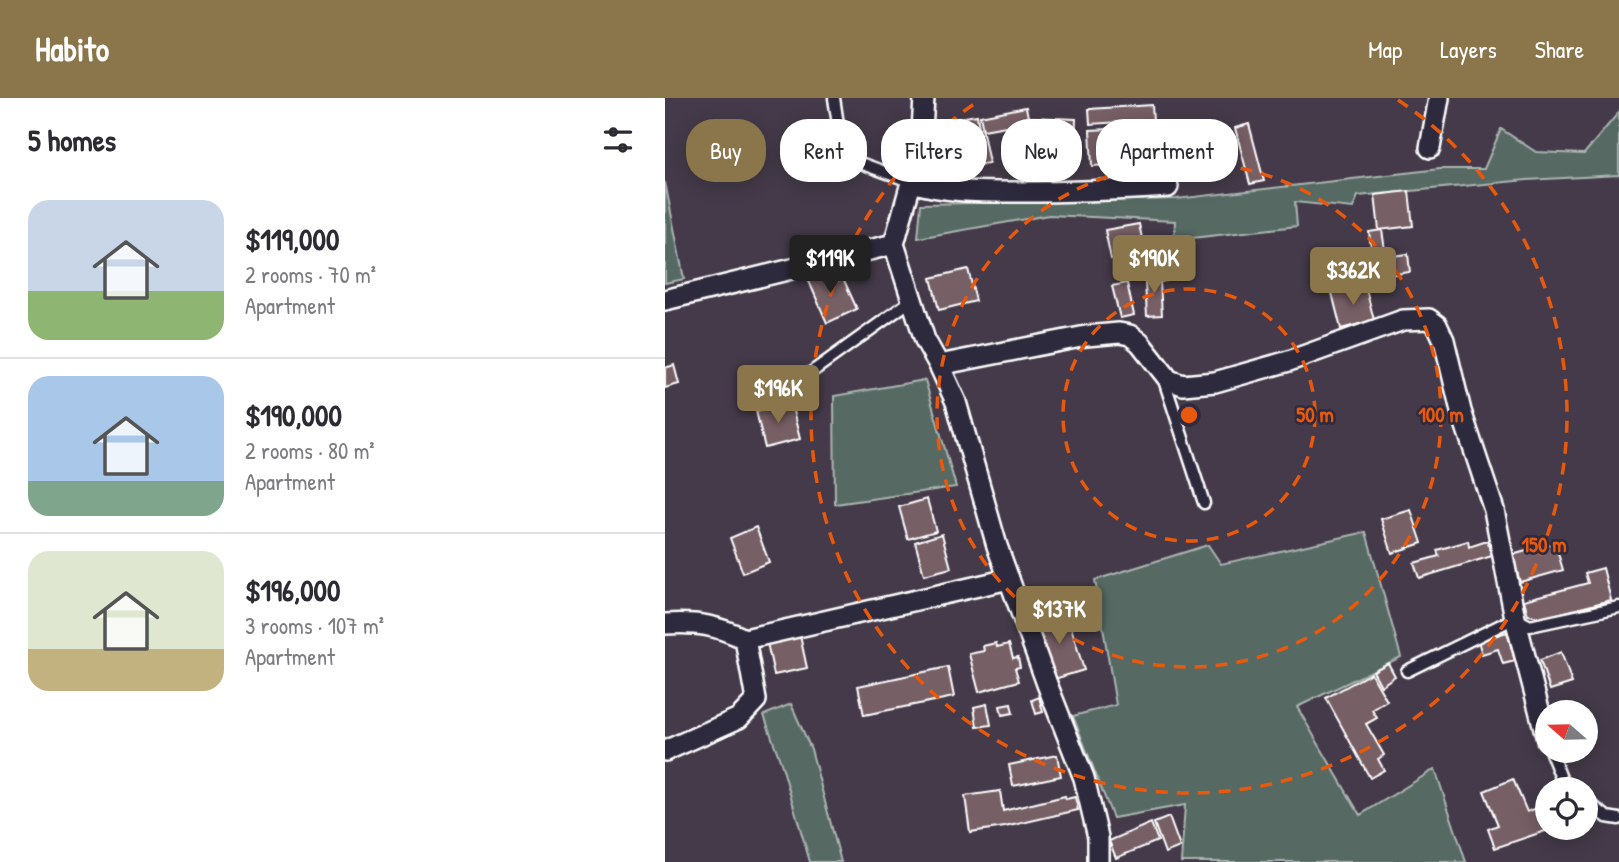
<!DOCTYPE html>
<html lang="en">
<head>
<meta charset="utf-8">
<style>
	body { margin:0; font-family:"Patrick Hand",sans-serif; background:#f2f2f3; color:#2b2b33; height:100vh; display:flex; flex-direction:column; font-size:26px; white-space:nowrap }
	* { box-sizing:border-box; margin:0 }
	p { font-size:23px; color:#7c7c81 }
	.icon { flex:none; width:38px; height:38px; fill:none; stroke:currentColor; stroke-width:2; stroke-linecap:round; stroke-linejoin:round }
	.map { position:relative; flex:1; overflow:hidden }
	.side { display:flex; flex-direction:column; background:#fff; width:665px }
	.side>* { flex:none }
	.guide { position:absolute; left:21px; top:21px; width:665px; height:63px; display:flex; gap:14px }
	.needle { width:46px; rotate:290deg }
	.buttons { position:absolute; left:870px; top:602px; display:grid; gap:14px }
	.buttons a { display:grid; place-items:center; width:63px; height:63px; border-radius:50%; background:#fff; box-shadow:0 4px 18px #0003; font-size:35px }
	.price { position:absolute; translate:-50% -60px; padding:0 16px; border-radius:7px; background:#8a764a; color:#fff; font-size:23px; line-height:46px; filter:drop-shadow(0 2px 4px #0008) }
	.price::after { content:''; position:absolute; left:50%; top:42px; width:21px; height:16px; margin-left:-10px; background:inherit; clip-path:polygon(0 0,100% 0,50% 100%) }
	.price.on { background:#222; color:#fff }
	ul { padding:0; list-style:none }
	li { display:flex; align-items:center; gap:21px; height:175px; padding:0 28px }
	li+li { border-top:2px solid #e1e1e2 }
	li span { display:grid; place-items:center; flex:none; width:196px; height:140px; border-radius:21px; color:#555 }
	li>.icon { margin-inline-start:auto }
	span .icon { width:84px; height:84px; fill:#fffc; stroke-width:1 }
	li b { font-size:30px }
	h2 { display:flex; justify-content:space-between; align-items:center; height:84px; padding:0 28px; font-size:30px }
	.tag { padding:0 24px; border-radius:28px; background:#fff; box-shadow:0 4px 18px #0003; font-size:24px; line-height:63px }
	.tag.on { background:#8a764a; color:#fff }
	header { display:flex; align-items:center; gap:42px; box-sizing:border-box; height:98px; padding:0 35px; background:#8a764a; color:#fff }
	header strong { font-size:33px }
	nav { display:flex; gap:38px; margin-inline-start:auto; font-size:24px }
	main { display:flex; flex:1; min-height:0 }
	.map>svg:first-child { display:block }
	.green { fill:#576a63; stroke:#abb4b1; stroke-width:2 }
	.building { fill:#765f65; stroke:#fff; stroke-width:2 }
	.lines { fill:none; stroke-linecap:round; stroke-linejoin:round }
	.lane-casing { stroke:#fff; stroke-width:15 }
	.street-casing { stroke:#fff; stroke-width:24 }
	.lane { stroke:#2f2a3d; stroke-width:10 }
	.street { stroke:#2f2a3d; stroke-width:19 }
	.ring { fill:none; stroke:#e8590c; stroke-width:3.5; stroke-dasharray:12 9 }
	.centre { fill:#e8590c; stroke:#2f2a3d; stroke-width:3.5 }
	.ring-label { font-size:21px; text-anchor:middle; font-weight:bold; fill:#e8590c; stroke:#2f2a3d; stroke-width:5; stroke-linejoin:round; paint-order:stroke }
</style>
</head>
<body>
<header>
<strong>Habito</strong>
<nav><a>Map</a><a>Layers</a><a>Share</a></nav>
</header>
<main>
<section class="side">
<h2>5 homes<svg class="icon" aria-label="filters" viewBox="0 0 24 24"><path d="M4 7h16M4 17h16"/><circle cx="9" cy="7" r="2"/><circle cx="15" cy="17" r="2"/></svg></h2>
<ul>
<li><span style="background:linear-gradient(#c9d6e8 65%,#8fb573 0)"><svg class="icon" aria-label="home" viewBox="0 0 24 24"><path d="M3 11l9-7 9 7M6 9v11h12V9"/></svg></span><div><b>$119,000</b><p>2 rooms · 70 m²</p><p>Apartment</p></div></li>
<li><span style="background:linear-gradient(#a9c7e8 75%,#7fa58c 0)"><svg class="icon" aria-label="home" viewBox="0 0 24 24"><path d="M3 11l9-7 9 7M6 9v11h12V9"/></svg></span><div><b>$190,000</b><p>2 rooms · 80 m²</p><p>Apartment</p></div></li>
<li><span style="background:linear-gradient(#dfe7d0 70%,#c2b280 0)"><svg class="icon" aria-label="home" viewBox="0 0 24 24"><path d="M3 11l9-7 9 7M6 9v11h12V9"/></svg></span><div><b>$196,000</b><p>3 rooms · 107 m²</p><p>Apartment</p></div></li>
</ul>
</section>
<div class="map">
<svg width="954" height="764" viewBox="0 0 954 764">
	<rect width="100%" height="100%" fill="#443a49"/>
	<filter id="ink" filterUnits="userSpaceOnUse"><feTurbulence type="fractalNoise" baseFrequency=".0143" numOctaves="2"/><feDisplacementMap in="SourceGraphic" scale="14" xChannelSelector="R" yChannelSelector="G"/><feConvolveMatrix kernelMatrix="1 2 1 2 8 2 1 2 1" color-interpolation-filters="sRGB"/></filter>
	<g filter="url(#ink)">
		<g class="green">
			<polygon points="954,14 954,77 862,82 693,98 688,110 630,104 632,128 509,142 510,123 384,117 253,140 256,106 511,101 775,71 819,71 836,31 871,54 919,56"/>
			<polygon points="0,84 19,181 0,185"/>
			<polygon points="260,282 291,389 170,406 169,298"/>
			<polygon points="701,434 736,559 632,609 695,717 770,671 801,764 516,764 520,707 448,720 408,618 451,607 430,482 543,447 556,466"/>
			<polygon points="126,606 146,651 176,764 145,764 117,668 99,617"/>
		</g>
		<g class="building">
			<polygon points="487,7 488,22 425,26 424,11"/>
			<polygon points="361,9 364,24 318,32 315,18"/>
			<polygon points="312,17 314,30 273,37 271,24"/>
			<polygon points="365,19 411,21 410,42 385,41 383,84 363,83"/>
			<polygon points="584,26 599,83 585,86 570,30"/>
			<polygon points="317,30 324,65 292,71 285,37"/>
			<polygon points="463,30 465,66 427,68 425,32"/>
			<polygon points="744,93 748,128 714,132 710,97"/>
			<polygon points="474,126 480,155 446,161 440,132"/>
			<polygon points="717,132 721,159 743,156 745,174 710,179 704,134"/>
			<polygon points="152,166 162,187 178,180 192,211 162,225 139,172"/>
			<polygon points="303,171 311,203 274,212 266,180"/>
			<polygon points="501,176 501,183 495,184 497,217 482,218 480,185 487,184 486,178"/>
			<polygon points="462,185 469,217 455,220 447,188"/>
			<polygon points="700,187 709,222 676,231 667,195"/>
			<polygon points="9,267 14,286 0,290 0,270"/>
			<polygon points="126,305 135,341 100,350 91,313"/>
			<polygon points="262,401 271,433 243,441 234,409"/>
			<polygon points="746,412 757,445 727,455 716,421"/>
			<polygon points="91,429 104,464 78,475 65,440"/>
			<polygon points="277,436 286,470 259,477 250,444"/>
			<polygon points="803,443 804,449 822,443 827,458 754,480 749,465 774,458 772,452"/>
			<polygon points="890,445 898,472 855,484 847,457"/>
			<polygon points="938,470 946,502 877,520 863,517 859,502 923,485 920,475"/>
			<polygon points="401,513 419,572 386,582 368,524"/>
			<polygon points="134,533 142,570 109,577 101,540"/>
			<polygon points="842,534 850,563 838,566 833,551 817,556 813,543"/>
			<polygon points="331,545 332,549 344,546 348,560 353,559 355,569 350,570 354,583 314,594 304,556 319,553 318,548"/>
			<polygon points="896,554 907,585 885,592 875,562"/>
			<polygon points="723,565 730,578 716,588 708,573"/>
			<polygon points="283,569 289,599 199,617 193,588"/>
			<polygon points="706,575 722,603 707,612 712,620 701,626 719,657 713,661 719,672 705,680 661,600"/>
			<polygon points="374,599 378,614 371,616 367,602"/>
			<polygon points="322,606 326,627 312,629 309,609"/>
			<polygon points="346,606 348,615 337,617 335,608"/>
			<polygon points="392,657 396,678 348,688 344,667"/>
			<polygon points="848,681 862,714 882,706 882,730 889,730 830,750 823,731 833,727 819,693"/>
			<polygon points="335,693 338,713 400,698 401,701 410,699 413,712 340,729 305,734 300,698"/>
			<polygon points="504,719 515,749 500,755 489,725"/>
			<polygon points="486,725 493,743 451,760 444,743"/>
		</g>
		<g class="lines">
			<defs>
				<g id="lane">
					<polyline points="169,0 176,46 195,65 247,84"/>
					<polyline points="498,279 539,405"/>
					<polyline points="109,301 247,202"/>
					<polyline points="742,573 850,520 865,528 954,509"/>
					<polyline points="886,655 898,685 907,691"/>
					<polyline points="920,702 942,719 954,721"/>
				</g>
				<g id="street">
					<polyline points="259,0 256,49 229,146 260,242 274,267 291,304 332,448 382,586 419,680 433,739 433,764"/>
					<polyline points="765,50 774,0"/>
					<path d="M247 84C282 95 319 94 356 94 405 94 454 92 503 89"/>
					<polyline points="0,202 229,146"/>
					<polyline points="274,267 421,238 454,235 465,237 475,245 504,282 518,287 550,284 624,263 738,222 764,221 772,227 779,242 796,313 829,412 850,520 882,642"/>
					<path d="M0 526C32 524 51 527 80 541L91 602 74 620 0 653"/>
					<polyline points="80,541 344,481"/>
				</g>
			</defs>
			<use href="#lane" class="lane-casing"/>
			<use href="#street" class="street-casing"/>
			<use href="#lane" class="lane"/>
			<use href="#street" class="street"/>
		</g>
	</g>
	<g class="ring">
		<circle cx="524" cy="317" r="126"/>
		<circle cx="524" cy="317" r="252"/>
		<path d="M733 2A378 378 0 1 1 315 2"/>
	</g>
	<circle cx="524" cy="317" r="10" class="centre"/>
	<g class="ring-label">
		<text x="650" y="324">50 m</text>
		<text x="776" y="324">100 m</text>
		<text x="879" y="454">150 m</text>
	</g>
</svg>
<div class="buttons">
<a><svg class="needle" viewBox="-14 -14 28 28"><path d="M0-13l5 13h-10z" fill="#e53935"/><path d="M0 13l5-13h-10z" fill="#7c7c81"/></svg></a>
<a><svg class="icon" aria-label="locate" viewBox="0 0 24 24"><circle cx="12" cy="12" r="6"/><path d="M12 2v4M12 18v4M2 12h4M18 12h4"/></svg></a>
</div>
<b class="price on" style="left:165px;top:197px">$119K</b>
<b class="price" style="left:489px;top:197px">$190K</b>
<b class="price" style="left:688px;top:209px">$362K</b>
<b class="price" style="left:113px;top:327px">$196K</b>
<b class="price" style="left:394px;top:548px">$137K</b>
<div class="guide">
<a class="tag on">Buy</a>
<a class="tag">Rent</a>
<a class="tag">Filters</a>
<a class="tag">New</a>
<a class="tag">Apartment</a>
</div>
</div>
</main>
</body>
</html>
